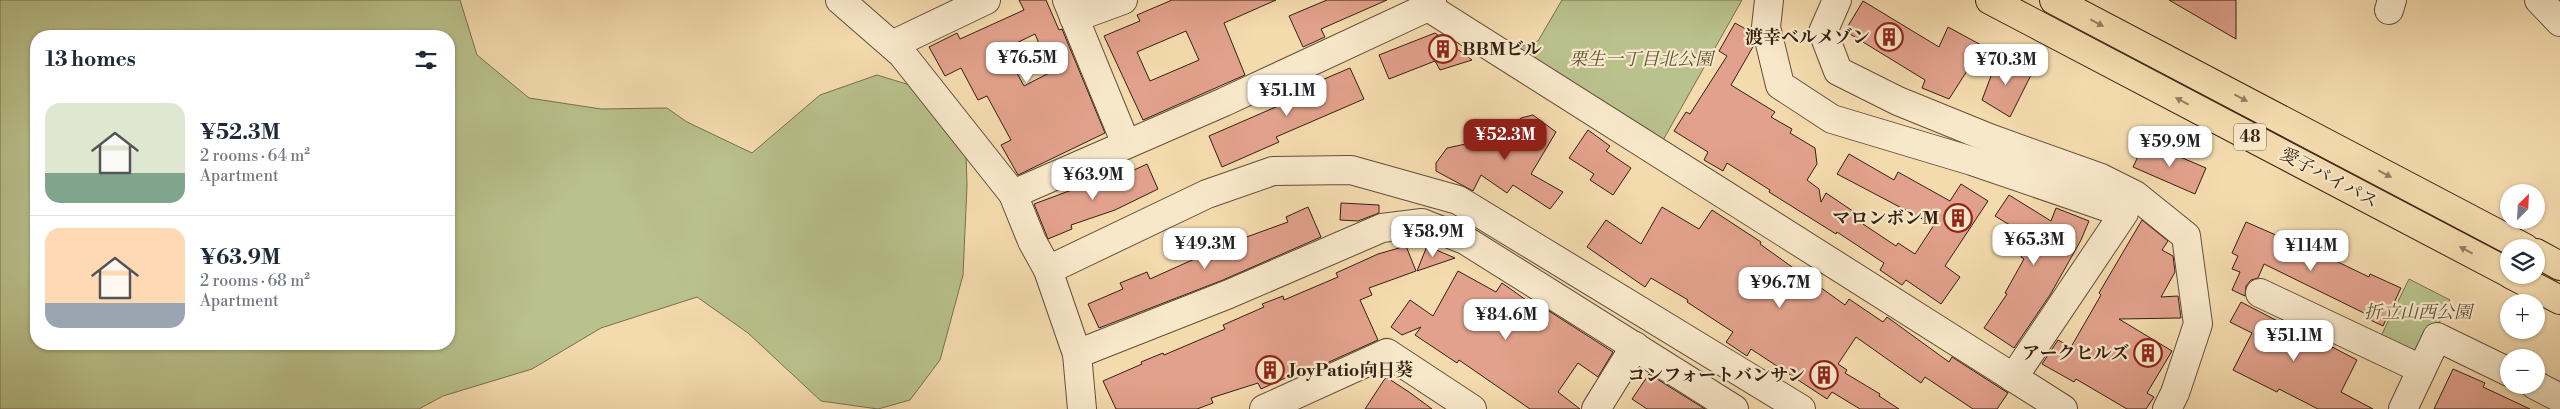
<!DOCTYPE html>
<html lang="en">
<head>
<meta charset="utf-8">
<style>
	body { margin:0; font-family:"Libre Bodoni","Noto Serif JP",serif; background:#f2f2f3; color:#1f2937; height:100vh; display:flex; flex-direction:column; font-size:19px; white-space:nowrap }
	* { box-sizing:border-box; margin:0 }
	p { font-size:16px; color:#747a83 }
	.icon { flex:none; width:28px; height:28px; fill:none; stroke:currentColor; stroke-width:2; stroke-linecap:round; stroke-linejoin:round }
	.map { position:relative; flex:1; overflow:hidden }
	.side { position:absolute; left:30px; top:30px; width:425px; height:320px; display:flex; flex-direction:column; background:#fff; border-radius:20px; box-shadow:0 1px 4px #0004 }
	.side>* { flex:none }
	.needle { width:32px; rotate:24deg }
	.tools { position:absolute; left:2500px; top:184px; display:grid; gap:10px }
	.tools a { display:grid; place-items:center; width:45px; height:45px; border-radius:50%; background:#fff; box-shadow:0 1px 4px #0004; font-size:25px }
	.price { position:absolute; translate:-50% -42px; padding:0 11px; border-radius:10px; background:#fff; color:#222; font-size:16px; line-height:32px; filter:drop-shadow(0 1px 2px #0008) }
	.price::after { content:''; position:absolute; left:50%; top:30px; width:15px; height:11px; margin-left:-8px; background:inherit; clip-path:polygon(0 0,100% 0,50% 100%) }
	.price.selected { background:#8f2418; color:#fff }
	ul { padding:0; list-style:none }
	li { display:flex; align-items:center; gap:15px; height:125px; padding:0 15px }
	li+li { border-top:1px solid #e0e1e3 }
	li span { display:grid; place-items:center; flex:none; width:140px; height:100px; border-radius:15px; color:#555 }
	li>.icon { margin-inline-start:auto }
	span .icon { width:60px; height:60px; fill:#fffc; stroke-width:1 }
	li b { font-size:21px }
	h2 { display:flex; justify-content:space-between; align-items:center; height:60px; padding:0 15px; font-size:21px }
	.map>svg:first-child { display:block }
	.green { fill:#b9c18c; stroke:#76704f; fill-rule:evenodd }
	.building { fill:#e2a18c; stroke:#342012; fill-rule:evenodd }
	.lines { fill:none; stroke-linecap:round; stroke-linejoin:round }
	.minor-casing { stroke:#644f39; stroke-width:30 }
	.highway-casing { stroke:#342012; stroke-width:30 }
	.minor { stroke:#f8e8ca; stroke-width:28 }
	.highway { stroke:#f4dbae; stroke-width:28 }
	.oneway { fill:#947e60 }
	.labels { text-anchor:middle; dominant-baseline:central; stroke-width:4.5; stroke-linejoin:round; paint-order:stroke }
	.shield { fill:#f8e8ca; stroke:#6f5c49; stroke-width:1 }
	.shield-label { font-size:16px; font-weight:bold; fill:#342012 }
	.poi-label { font-size:18px; font-weight:bold; fill:#342012; stroke:#f8e8ca; text-anchor:end }
	.park-label { font-size:18px; font-style:italic; fill:#5c5037; stroke:#f8e8ca }
	.street-label { font-size:18px; fill:#342012; stroke:#f8e8ca }
</style>
</head>
<body>
<div class="map">
<svg width="2560" height="409" viewBox="0 0 2560 409">
	<rect width="100%" height="100%" fill="#f4dbae"/>
	<filter id="stains"><feTurbulence type="fractalNoise" baseFrequency=".004" numOctaves="4"/><feColorMatrix values="0 0 0 0 .2 0 0 0 0 .09 0 0 0 0 .02 0 0 0 .5 -.17"/></filter>
	<radialGradient id="worn" r=".72"><stop offset=".6" stop-color="#630" stop-opacity="0"/><stop offset="1" stop-color="#630" stop-opacity=".3"/></radialGradient>
	<g class="green">
		<path d="M0 0H460L477 55 529 98 601 109 667 108 687 122 752 153 820 95 877 75 946 96 965 122 967 186 963 275 940 360 910 400 878 409 821 401 748 333 697 297 601 328 532 369 443 396 419 409H0ZM36 36H449V344H36Z"/>
		<polygon points="1562,0 1742,0 1662,142 1512,49 1538,41"/>
		<polygon points="2409,279 2450,300 2424,354 2378,342"/>
	</g>
	<g class="building">
		<path d="M1019 0H1046L1059 30 1062 29 1105 133 1018 175 1001 145 1011 140 987 96 978 100 961 68 945 76 929 47 957 33 960 39 1024 10ZM1035 34 1051 72 1024 86 1004 49Z"/>
		<path d="M1172 0H1276L1224 23 1245 75 1143 120 1104 36 1140 21 1137 15ZM1186 31 1199 60 1150 81 1137 52Z"/>
		<polygon points="1327,0 1387,0 1321,29 1325,37 1303,47 1289,16"/>
		<polygon points="2169,0 2236,0 2236,39"/>
		<polygon points="1863,1 1939,47 1948,27 1983,46 1949,99 1922,88 1925,80 1845,31"/>
		<polygon points="1735,23 1751,32 1754,45 1731,85 1775,112 1771,117 1792,129 1790,133 1815,148 1817,164 1807,180 1819,189 1821,202 1826,193 1866,220 1863,224 1896,246 1898,243 1915,254 1934,225 1837,174 1849,154 1894,180 1898,172 1950,201 1961,184 1988,201 1945,266 1960,277 1941,304 1906,280 1902,285 1880,270 1884,263 1837,232 1836,234 1769,192 1770,190 1727,163 1723,171 1704,160 1708,152 1674,131 1686,112 1690,114 1727,56 1719,51"/>
		<polygon points="1435,33 1472,60 1440,70 1435,61 1389,79 1379,55"/>
		<polygon points="1999,55 2032,73 2010,117 1982,100"/>
		<polygon points="1350,68 1364,99 1276,137 1279,142 1222,167 1209,136 1285,103 1282,97"/>
		<polygon points="1533,115 1556,132 1531,174 1563,192 1550,209 1513,185 1507,193 1481,175 1473,191 1436,171 1436,163 1447,148 1475,142 1485,150 1521,118"/>
		<polygon points="1588,130 1610,146 1606,151 1631,168 1613,195 1590,180 1594,174 1569,158"/>
		<polygon points="2145,142 2206,168 2195,194 2133,167"/>
		<polygon points="1147,164 1158,189 1115,210 1071,225 1072,229 1048,239 1034,204 1104,178 1106,183"/>
		<polygon points="2009,195 2051,221 2056,208 2089,221 2081,240 2050,295 2014,348 1984,328 2007,294 2005,293 2024,259 2021,257 2031,238 1995,216"/>
		<polygon points="1341,203 1379,205 1379,213 1358,221 1340,220"/>
		<polygon points="1308,207 1321,237 1223,280 1099,328 1088,304 1123,289 1120,283 1147,272 1150,279 1230,243 1288,222 1286,217"/>
		<polygon points="1662,207 1699,229 1712,210 1761,242 1760,244 1845,305 1849,299 1883,322 1887,317 1949,362 1952,357 2008,393 1997,409 1973,409 1925,377 1921,383 1856,337 1838,364 1847,370 1845,373 1880,394 1879,396 1899,409 1860,409 1832,392 1827,399 1751,349 1747,356 1726,342 1733,332 1687,302 1688,300 1651,278 1645,287 1587,247 1606,220 1641,244"/>
		<polygon points="2142,220 2168,241 2162,250 2173,256 2175,272 2161,297 2178,296 2181,318 2119,319 2172,351 2147,393 2154,397 2146,409 2127,409 2076,379 2074,382 2042,364 2058,340 2071,347 2101,295 2099,293"/>
		<polygon points="2246,222 2285,239 2286,237 2369,277 2370,274 2401,288 2383,326 2364,317 2366,314 2264,264 2258,278 2251,280 2246,286 2245,296 2232,290 2240,272 2232,269 2238,256 2232,253"/>
		<polygon points="1406,246 1416,271 1369,288 1372,295 1360,300 1378,340 1309,371 1304,373 1303,370 1261,389 1258,383 1211,398 1213,403 1197,409 1116,409 1103,381 1142,364 1141,362 1163,353 1164,355 1225,329 1223,325 1264,307 1262,304 1283,296 1284,300 1338,277 1336,273 1378,254"/>
		<polygon points="1427,246 1455,258 1417,271"/>
		<polygon points="1458,271 1496,292 1502,283 1536,307 1538,304 1613,352 1598,377 1578,363 1558,392 1580,409 1530,409 1459,360 1457,363 1415,335 1421,327 1402,335 1391,327 1410,300 1433,316"/>
		<polygon points="2241,302 2291,328 2292,326 2316,337 2315,338 2357,360 2341,392 2373,409 2318,409 2279,389 2277,392 2233,370 2252,333 2230,322"/>
		<polygon points="2453,369 2485,383 2483,387 2530,409 2434,409"/>
		<polygon points="1649,374 1705,409 1647,409 1632,399"/>
		<polygon points="1386,377 1409,392 1432,409 1365,409"/>
	</g>
	<g class="lines">
		<defs>
			<g id="minor">
				<polyline points="840,0 902,54 1013,194 1032,241 1048,270 1207,194 1273,171 1351,170 1458,200 1801,409"/>
				<polyline points="1067,0 1126,144"/>
				<polyline points="1769,0 1766,27 1780,85 1832,119 1972,161 2124,213 2013,378"/>
				<polyline points="1837,0 1823,32 1838,71 1898,101 1989,138 2101,178 2135,195 2186,236 2198,324 2175,393 2167,409"/>
				<polyline points="2539,0 2560,22"/>
				<polyline points="1428,7 2063,409"/>
				<polyline points="2389,10 2392,0"/>
				<polyline points="1074,18 1123,0"/>
				<polyline points="892,45 986,0"/>
				<polyline points="1013,194 1224,102 1428,7 1432,0"/>
				<polyline points="1048,270 1077,354 1082,409"/>
				<polyline points="2260,293 2421,369"/>
				<polyline points="1077,354 1229,294 1382,228 1422,223 1465,240 1734,409"/>
				<polyline points="2535,385 2560,398"/>
				<polyline points="1264,409 1387,353 1472,409"/>
				<polyline points="1596,409 1635,346"/>
				<polyline points="2403,409 2437,337 2509,372"/>
			</g>
			<g id="highway">
				<polyline points="1990,0 2509,273"/>
				<polyline points="2054,0 2525,248"/>
				<polyline points="2536,253 2560,266"/>
				<polyline points="2512,275 2560,300"/>
			</g>
		</defs>
		<use href="#minor" class="minor-casing"/>
		<use href="#highway" class="highway-casing"/>
		<use href="#minor" class="minor"/>
		<use href="#highway" class="highway"/>
	</g>
	<defs><path id="oneway-solid" d="M-6-.8H1V-3.2L6.5 0L1 3.2V.8H-6Z" transform="scale(1.25)"/></defs>
	<g class="oneway">
		<use href="#oneway-solid" transform="translate(2097 23) rotate(28)"/>
		<use href="#oneway-solid" transform="translate(2241 98) rotate(28)"/>
		<use href="#oneway-solid" transform="translate(2182 101) rotate(-152)"/>
		<use href="#oneway-solid" transform="translate(2385 174) rotate(28)"/>
		<use href="#oneway-solid" transform="translate(2466 250) rotate(-152)"/>
	</g>
	<defs>
		<symbol id="building-ring" viewBox="-11 -11 22 22"><circle r="9.5" fill="#f8e8ca" stroke="#8f2418" stroke-width="1.5"/><path d="M-4-6H4V6H1V3H-1V6H-4ZM-2.5-4.3h1.7v1.8h-1.7ZM.8-4.3h1.7v1.8H.8ZM-2.5-1h1.7V.8h-1.7ZM.8-1h1.7V.8H.8Z" fill="#8f2418"/></symbol>
	</defs>
	<g fill-rule="evenodd">
		<use href="#building-ring" x="1873" y="21" width="32" height="32"/>
		<use href="#building-ring" x="1427" y="33" width="32" height="32"/>
		<use href="#building-ring" x="1942" y="202" width="32" height="32"/>
		<use href="#building-ring" x="2132" y="337" width="32" height="32"/>
		<use href="#building-ring" x="1254" y="354" width="32" height="32"/>
		<use href="#building-ring" x="1808" y="359" width="32" height="32"/>
	</g>
	<g class="labels">
		<rect class="shield" x="2234" y="123.5" width="32" height="27" rx="4"/>
		<g class="shield-label">
			<text x="2250" y="137">48</text>
		</g>
		<g class="poi-label">
			<text x="1870" y="37">渡幸ベルメゾン</text>
			<text x="1462" y="49" text-anchor="start">BBMビル</text>
			<text x="1939" y="218">マロンボンM</text>
			<text x="2129" y="353">アークヒルズ</text>
			<text x="1289" y="370" text-anchor="start">JoyPatio向日葵</text>
			<text x="1805" y="375">コンフォートバンサン</text>
		</g>
		<g class="park-label">
			<text x="1641" y="59">栗生一丁目北公園</text>
			<text x="2418" y="312">折立山西公園</text>
		</g>
		<g class="street-label">
			<text transform="translate(2329 178) rotate(28)">愛子バイパス</text>
		</g>
	</g>
	<rect width="100%" height="100%" filter="url(#stains)"/>
	<rect width="100%" height="100%" fill="url(#worn)"/>
</svg>
<div class="tools">
<a><svg class="needle" viewBox="-14 -14 28 28"><path d="M0-13l5 13h-10z" fill="#e53935"/><path d="M0 13l5-13h-10z" fill="#747a83"/></svg></a>
<a><svg class="icon" aria-label="layers" viewBox="0 0 24 24"><path d="M12 4l9 5-9 5-9-5zM3 14l9 5 9-5"/></svg></a>
<a>+</a>
<a>−</a>
</div>
<b class="price" style="left:1027px;top:84px">¥76.5M</b>
<b class="price" style="left:2006px;top:86px">¥70.3M</b>
<b class="price" style="left:1287px;top:117px">¥51.1M</b>
<b class="price selected" style="left:1505px;top:161px">¥52.3M</b>
<b class="price" style="left:2170px;top:168px">¥59.9M</b>
<b class="price" style="left:1093px;top:201px">¥63.9M</b>
<b class="price" style="left:1433px;top:258px">¥58.9M</b>
<b class="price" style="left:2034px;top:266px">¥65.3M</b>
<b class="price" style="left:1205px;top:270px">¥49.3M</b>
<b class="price" style="left:2311px;top:272px">¥114M</b>
<b class="price" style="left:1780px;top:309px">¥96.7M</b>
<b class="price" style="left:1506px;top:341px">¥84.6M</b>
<b class="price" style="left:2294px;top:362px">¥51.1M</b>
<section class="side">
<h2>13 homes<svg class="icon" aria-label="filters" viewBox="0 0 24 24"><path d="M4 7h16M4 17h16"/><circle cx="9" cy="7" r="2"/><circle cx="15" cy="17" r="2"/></svg></h2>
<ul>
<li><span style="background:linear-gradient(#dfe7d0 70%,#7fa58c 0)"><svg class="icon" aria-label="home" viewBox="0 0 24 24"><path d="M3 11l9-7 9 7M6 9v11h12V9"/></svg></span><div><b>¥52.3M</b><p>2 rooms · 64 m²</p><p>Apartment</p></div></li>
<li><span style="background:linear-gradient(#ffd9b3 75%,#9aa5b1 0)"><svg class="icon" aria-label="home" viewBox="0 0 24 24"><path d="M3 11l9-7 9 7M6 9v11h12V9"/></svg></span><div><b>¥63.9M</b><p>2 rooms · 68 m²</p><p>Apartment</p></div></li>
</ul>
</section>
</div>
</body>
</html>
